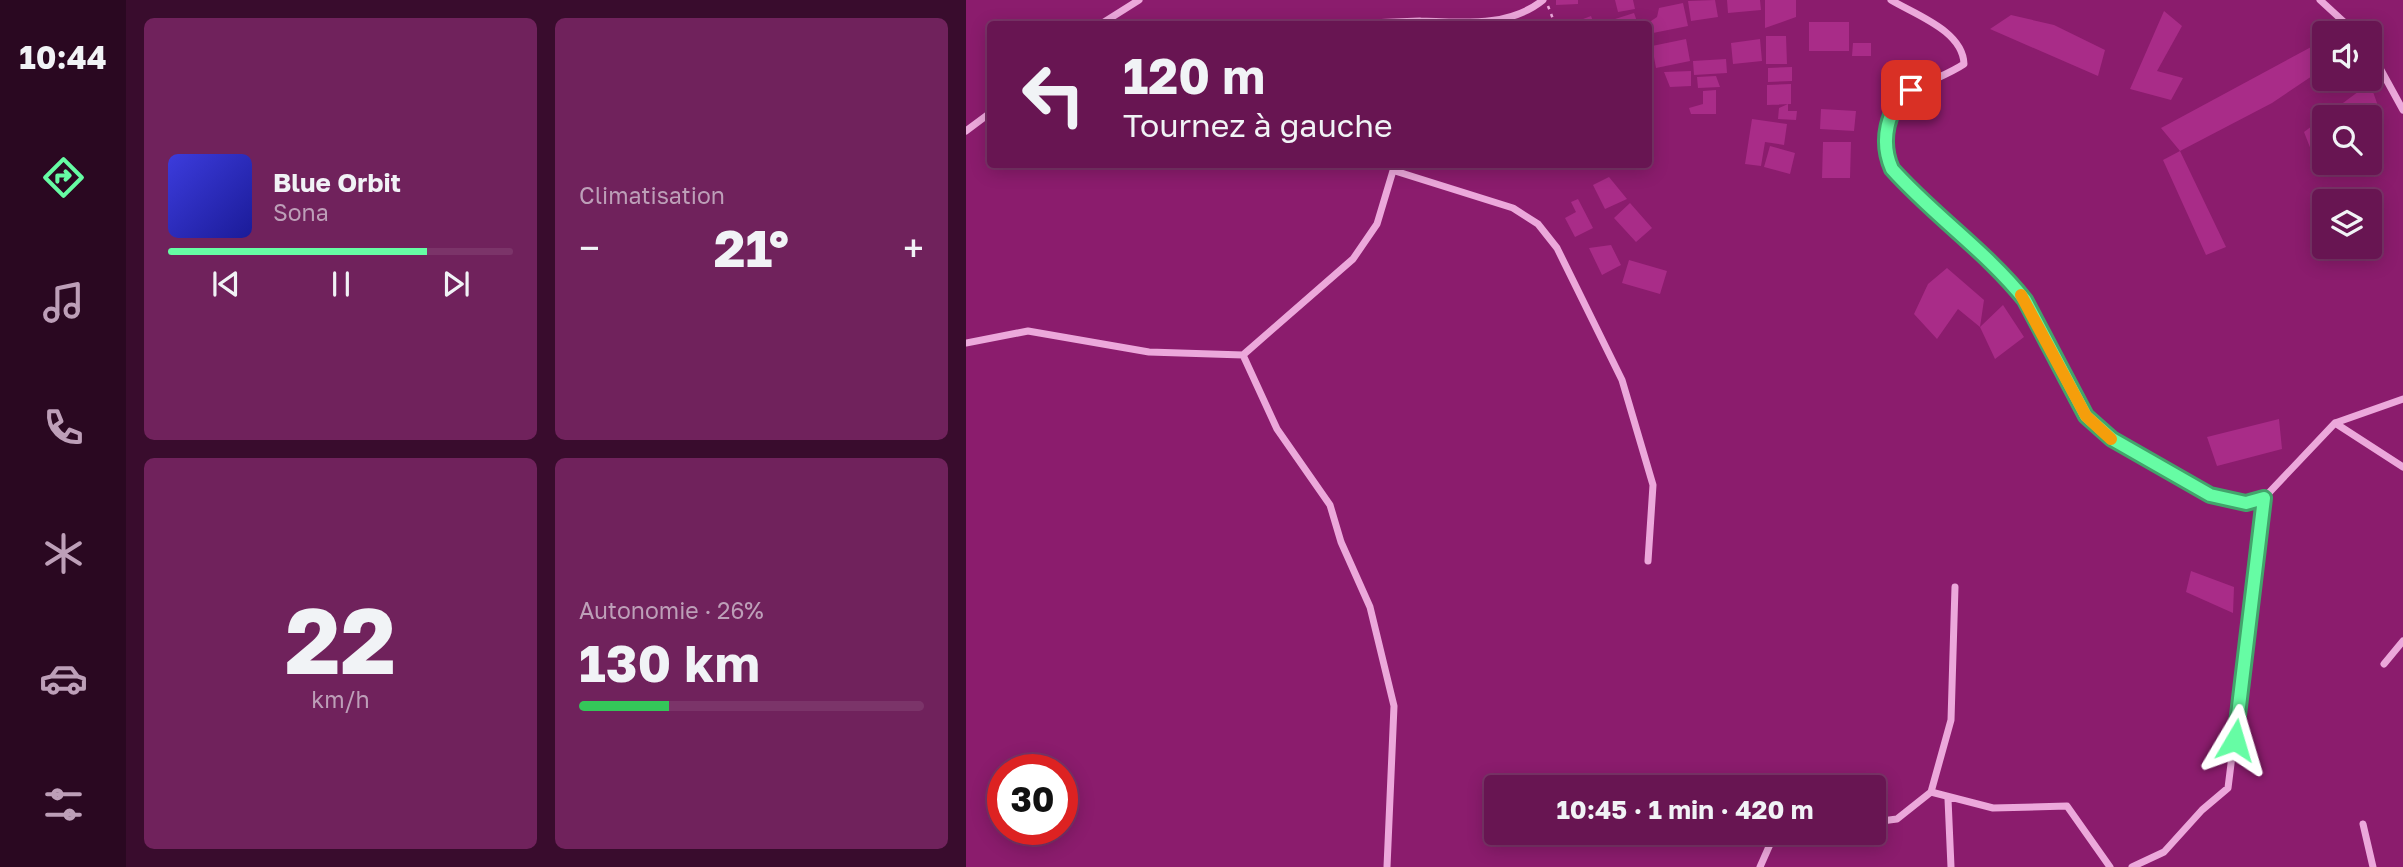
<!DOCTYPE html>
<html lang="fr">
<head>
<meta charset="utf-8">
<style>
  body { margin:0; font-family:"Golos Text",sans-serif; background:#70225c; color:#f1f3f6; height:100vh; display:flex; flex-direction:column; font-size:26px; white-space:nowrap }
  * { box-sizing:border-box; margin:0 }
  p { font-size:23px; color:#bd9fb8 }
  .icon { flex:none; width:38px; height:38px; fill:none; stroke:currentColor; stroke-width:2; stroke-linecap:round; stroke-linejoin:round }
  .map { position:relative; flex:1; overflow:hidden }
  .panel { display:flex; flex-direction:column; gap:18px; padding:18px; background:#390c2d; width:840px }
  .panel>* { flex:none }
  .hud { position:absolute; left:21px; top:21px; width:665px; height:147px; border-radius:7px; box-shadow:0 4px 18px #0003,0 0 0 2px #7b3469; background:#681552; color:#f1f3f6; overflow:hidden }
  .tools { position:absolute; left:1346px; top:21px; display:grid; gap:14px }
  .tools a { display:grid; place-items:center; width:70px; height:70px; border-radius:7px; background:#681552; box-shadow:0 4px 18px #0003,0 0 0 2px #7b3469; font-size:35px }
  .speed { position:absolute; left:21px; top:754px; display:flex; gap:14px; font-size:35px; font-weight:700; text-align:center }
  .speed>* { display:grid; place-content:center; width:91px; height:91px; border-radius:50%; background:#681552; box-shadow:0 4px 18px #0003,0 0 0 2px #7b3469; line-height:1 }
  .speed .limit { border:10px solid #d22; background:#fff; color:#111 }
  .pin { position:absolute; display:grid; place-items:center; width:60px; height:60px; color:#fff; margin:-30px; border-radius:14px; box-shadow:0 4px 10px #0006 }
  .me { position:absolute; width:77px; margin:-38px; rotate:7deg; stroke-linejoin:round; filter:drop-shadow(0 0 5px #0008) }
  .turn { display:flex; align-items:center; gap:24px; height:147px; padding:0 21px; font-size:32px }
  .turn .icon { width:91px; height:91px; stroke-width:2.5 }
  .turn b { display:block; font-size:49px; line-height:60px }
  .big { font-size:52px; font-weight:700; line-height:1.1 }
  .panel .card { flex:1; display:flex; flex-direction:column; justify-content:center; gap:10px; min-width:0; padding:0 24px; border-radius:10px; background:#70225c }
  .panel .dial { align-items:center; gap:0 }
  .dial b { font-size:91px; line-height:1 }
  .song { display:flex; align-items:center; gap:21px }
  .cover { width:84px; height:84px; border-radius:10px; background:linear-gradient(135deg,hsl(240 70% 55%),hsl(240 70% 35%)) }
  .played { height:7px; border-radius:4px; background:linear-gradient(90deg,#66fca4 75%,#7b3469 75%) }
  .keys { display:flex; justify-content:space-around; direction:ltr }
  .heat { display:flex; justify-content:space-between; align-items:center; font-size:38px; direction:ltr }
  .charge { height:10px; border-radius:5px; background:linear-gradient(90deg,#34c759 26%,#7b3469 0) }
  .panel .tiles { flex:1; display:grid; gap:18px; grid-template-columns:repeat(2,1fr) }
  .trip { position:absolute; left:518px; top:775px; width:402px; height:70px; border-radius:7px; background:#681552; box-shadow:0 4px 18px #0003,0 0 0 2px #7b3469; font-weight:700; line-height:70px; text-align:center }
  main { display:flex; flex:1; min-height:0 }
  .tabs { display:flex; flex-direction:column; width:126px; justify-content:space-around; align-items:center; background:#2a0821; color:#bd9fb8 }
  .tabs .icon { width:49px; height:49px }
  .tabs .active { color:#66fca4 }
  .tabs b { font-size:32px; color:#f1f3f6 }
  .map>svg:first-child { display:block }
</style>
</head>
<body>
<main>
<nav class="tabs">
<b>10:44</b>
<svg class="icon active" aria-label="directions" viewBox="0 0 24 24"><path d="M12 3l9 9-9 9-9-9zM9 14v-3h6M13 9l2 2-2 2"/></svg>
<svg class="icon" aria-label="music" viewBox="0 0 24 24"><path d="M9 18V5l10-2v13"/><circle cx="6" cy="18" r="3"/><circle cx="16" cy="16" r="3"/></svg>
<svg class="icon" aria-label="phone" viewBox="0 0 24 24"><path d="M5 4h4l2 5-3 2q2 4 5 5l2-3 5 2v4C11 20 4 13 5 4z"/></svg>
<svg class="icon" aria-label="climate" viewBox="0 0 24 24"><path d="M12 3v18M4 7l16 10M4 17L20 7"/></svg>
<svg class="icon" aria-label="car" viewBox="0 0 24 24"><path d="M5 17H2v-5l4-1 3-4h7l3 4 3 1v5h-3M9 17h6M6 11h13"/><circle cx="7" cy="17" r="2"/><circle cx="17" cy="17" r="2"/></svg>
<svg class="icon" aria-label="filters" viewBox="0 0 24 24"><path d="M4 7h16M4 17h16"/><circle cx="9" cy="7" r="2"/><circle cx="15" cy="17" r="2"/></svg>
</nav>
<section class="panel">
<div class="tiles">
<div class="card">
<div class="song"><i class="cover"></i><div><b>Blue Orbit</b><p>Sona</p></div></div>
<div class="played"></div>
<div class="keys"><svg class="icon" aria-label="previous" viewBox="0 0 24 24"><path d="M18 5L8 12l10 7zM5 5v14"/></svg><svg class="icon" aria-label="pause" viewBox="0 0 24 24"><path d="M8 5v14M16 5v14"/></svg><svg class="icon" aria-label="next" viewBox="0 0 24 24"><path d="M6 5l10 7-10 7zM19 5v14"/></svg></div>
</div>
<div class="card"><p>Climatisation</p>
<div class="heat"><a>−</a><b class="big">21°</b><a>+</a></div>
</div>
<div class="card dial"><b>22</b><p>km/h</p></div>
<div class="card"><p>Autonomie · 26%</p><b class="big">130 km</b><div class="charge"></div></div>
</div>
</section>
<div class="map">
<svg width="1437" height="867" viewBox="0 0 1437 867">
  <rect width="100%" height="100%" fill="#8b1c6d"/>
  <path fill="#a92c88" d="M590 0H612V4L590 5Z
    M649 0H667L669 9 652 12Z
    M749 0 752 17 725 21 722 1Z
    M761 0H794L795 10 762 13Z
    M799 0H830V17L799 28Z
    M717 3 722 26 687 33 682 23 691 17 693 8Z
    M1198 11 1216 26 1191 71 1217 78 1205 100 1164 89Z
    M668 13 672 24H650L649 19Z
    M1045 15 1088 25 1139 50 1132 76 1024 29Z
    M625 16 628 24H604Z
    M843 22H883V51H843Z
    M800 36H820L821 64H800Z
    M720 39 724 61 690 68 686 46Z
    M794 39 796 61 767 64 765 43Z
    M887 43H905V56H886Z
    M1347 46 1358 62V68L1306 103 1214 151 1195 128Z
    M760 59 761 73 728 75 727 61Z
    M826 67V81L802 82V68Z
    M725 71V86L704 87 698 72Z
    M750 76 754 87 732 88 731 77Z
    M1372 79H1402L1404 83 1413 109 1401 117H1358L1404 83 1384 91Z
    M825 84V104L801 105V85Z
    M750 90V114H725L723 108 737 104V91Z
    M822 104V111H831L830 120 812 119 813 108Z
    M855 109 890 111 888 131 854 129Z
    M1358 117V147L1347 155 1338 132Z
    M786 119 821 124 818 145 799 142 795 166 779 164Z
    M857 142H885L884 178H856Z
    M804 146 829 153 824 174 798 167Z
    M1214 151 1260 247 1240 255 1197 160Z
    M643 177 661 199 639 209 627 185Z
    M612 199 627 228 609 237 599 218 610 212 605 202Z
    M664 203 686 228 670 242 648 218Z
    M645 245 655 265 636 275 623 248Z
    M663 260 701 271 694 294 656 283Z
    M981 268 1018 300 1014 327 992 309 971 339 948 314 962 284Z
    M1037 305 1058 337 1029 359 1014 327Z
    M1313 419 1316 449 1251 466 1241 437Z
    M1225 571 1268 587 1267 613 1220 592Z"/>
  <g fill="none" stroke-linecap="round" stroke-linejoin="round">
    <path stroke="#eca8db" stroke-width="2.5" stroke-dasharray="3.5 5" stroke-linecap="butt" d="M582 6 589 24"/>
    <path stroke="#eca8db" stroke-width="7" d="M925 0C950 15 997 31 998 64 968 84 928 87 922 127 919 144 918 153 925 169L1022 258 1059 300 1120 416 1146 439 1244 494 1280 503 1298 498 1369 423 1437 399
      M1354 0 1390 33
      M135 24 173 0
      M377 24 454 21
      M453 24 454 21C495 22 543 28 577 0
      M1404 50 1437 110
      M0 131 24 113
      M429 171 547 208 572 224 591 248 656 380 687 485 682 561
      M0 343 62 331 183 352 277 355 387 259 411 224 429 164
      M277 355 311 429 364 505 375 542 404 607 428 706 421 867
      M1369 423 1437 467
      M1418 664 1437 641
      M965 792 1027 808 1101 806 1144 867
      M982 799 985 867
      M908 822 931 819 965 792 985 720 989 587
      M1397 824 1407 867
      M794 867 809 833
      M1166 867 1198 852 1236 810 1262 788 1298 498"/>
  </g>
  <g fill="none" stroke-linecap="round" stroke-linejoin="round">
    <defs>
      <path id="route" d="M945 90C920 108 914 142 926 169 968 216 1020 251 1059 300L1120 416 1146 439 1244 495 1280 503 1298 498 1269 740"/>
    </defs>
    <use href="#route" stroke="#42a46b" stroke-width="18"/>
    <use href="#route" stroke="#66fca4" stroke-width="12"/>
    <path stroke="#f59e0b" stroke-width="12" d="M1055 295 1120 416 1145 439"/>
  </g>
</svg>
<div class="tools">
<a><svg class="icon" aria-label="sound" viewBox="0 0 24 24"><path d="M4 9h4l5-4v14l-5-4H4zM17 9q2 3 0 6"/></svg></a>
<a><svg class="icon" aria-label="search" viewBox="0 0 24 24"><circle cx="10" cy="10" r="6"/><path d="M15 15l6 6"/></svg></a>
<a><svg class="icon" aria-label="layers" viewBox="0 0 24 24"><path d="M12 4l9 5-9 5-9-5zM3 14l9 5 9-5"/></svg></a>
</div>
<div class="speed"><div class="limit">30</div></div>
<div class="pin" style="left:945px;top:90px;background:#d93025"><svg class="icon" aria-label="arrive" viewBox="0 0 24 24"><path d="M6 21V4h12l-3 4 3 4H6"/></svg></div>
<svg class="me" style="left:1269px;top:740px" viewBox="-20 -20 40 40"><path d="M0-17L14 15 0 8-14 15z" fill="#66fca4" stroke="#fff" stroke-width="4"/></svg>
<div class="trip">10:45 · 1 min · 420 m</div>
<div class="hud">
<div class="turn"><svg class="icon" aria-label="left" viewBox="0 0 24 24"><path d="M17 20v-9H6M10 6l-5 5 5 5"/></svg><div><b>120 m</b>Tournez à gauche</div></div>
</div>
</div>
</main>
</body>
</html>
